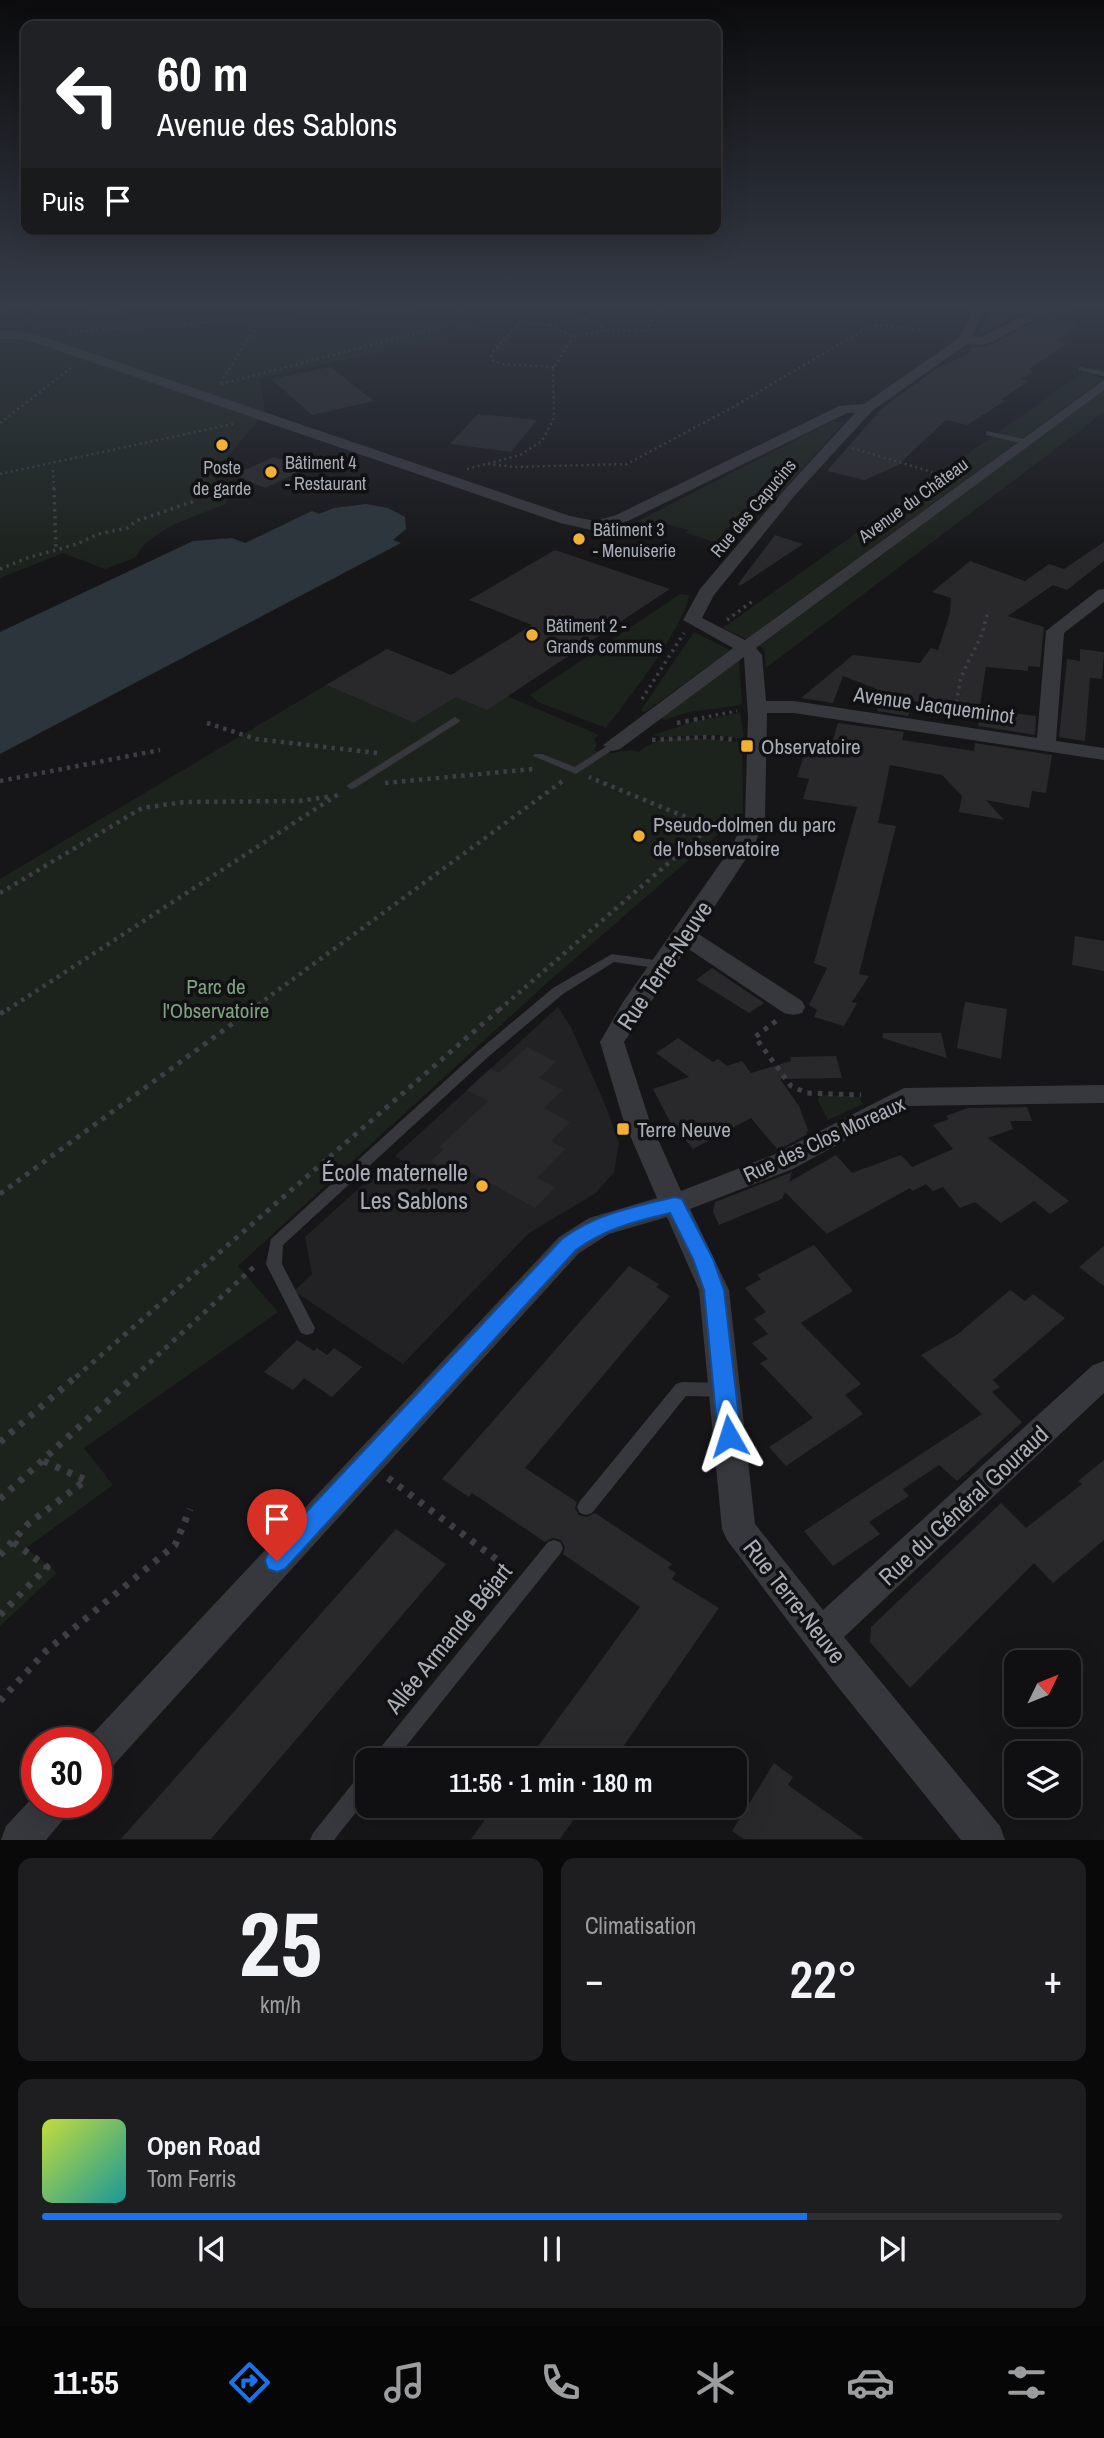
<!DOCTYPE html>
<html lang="fr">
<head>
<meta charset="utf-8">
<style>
  body { margin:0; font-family:"Archivo Narrow",sans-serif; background:#1e1e20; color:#f1f3f6; height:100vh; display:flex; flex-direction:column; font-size:26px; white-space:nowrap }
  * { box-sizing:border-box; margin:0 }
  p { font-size:23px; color:#9c9d9f }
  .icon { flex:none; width:38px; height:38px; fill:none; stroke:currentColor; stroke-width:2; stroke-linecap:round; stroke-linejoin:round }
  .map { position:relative; height:1840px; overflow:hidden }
  .details { display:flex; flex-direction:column; gap:18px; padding:18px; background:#09090a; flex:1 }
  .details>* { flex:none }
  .guide { position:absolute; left:21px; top:21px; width:700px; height:214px; border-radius:14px; box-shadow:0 7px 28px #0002,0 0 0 2px #303032; background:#202124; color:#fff; overflow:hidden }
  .needle { width:46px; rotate:47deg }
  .buttons { position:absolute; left:1004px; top:1650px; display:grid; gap:14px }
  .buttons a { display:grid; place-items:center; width:77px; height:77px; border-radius:14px; background:#101012; box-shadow:0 7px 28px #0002,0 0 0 2px #303032; font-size:35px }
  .speed { position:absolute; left:21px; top:1727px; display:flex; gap:14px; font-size:35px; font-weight:700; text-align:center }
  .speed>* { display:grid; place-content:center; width:91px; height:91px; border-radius:50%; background:#101012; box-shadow:0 7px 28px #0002,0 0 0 2px #303032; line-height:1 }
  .speed .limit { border:10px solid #d22; background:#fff; color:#111 }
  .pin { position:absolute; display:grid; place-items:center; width:60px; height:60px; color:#fff; margin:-72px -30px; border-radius:50% 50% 50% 0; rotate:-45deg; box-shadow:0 0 7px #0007 }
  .pin .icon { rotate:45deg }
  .me { position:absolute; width:77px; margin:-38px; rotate:354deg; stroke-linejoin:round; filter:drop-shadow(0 0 5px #0008) }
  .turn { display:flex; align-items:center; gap:24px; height:147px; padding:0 21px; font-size:32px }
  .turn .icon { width:91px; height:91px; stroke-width:2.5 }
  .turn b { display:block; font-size:49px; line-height:60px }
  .then { display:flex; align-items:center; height:66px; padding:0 21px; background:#0003; gap:14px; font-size:26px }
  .big { font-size:52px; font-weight:600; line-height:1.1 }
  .details .card { flex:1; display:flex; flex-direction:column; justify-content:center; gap:10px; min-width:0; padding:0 24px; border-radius:14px; background:#1e1e20 }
  .details .dial { align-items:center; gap:0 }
  .dial b { font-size:91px; line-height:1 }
  .song { display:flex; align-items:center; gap:21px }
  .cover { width:84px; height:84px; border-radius:10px; background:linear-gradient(135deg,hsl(70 70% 55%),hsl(180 70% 35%)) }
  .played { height:7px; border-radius:4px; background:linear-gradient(90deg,#1a73e8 75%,#303032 75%) }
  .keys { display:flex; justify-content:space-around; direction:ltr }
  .heat { display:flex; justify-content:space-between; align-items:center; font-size:38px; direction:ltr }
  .details .tiles { flex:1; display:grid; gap:18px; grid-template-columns:1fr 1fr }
  .card:last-child { grid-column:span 2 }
  .trip { position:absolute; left:355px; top:1748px; width:392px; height:70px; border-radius:14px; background:#101012; box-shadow:0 7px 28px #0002,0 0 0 2px #303032; font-weight:600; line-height:70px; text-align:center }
  .tab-bar { display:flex; height:112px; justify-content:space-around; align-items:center; background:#060607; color:#9c9d9f }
  .tab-bar .icon { width:49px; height:49px }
  .tab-bar .current { color:#1a73e8 }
  .tab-bar b { font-size:32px; color:#f1f3f6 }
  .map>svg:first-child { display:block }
</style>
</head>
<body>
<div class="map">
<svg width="1104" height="1840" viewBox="0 0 1104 1840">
  <rect width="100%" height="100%" fill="#161618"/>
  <path fill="#222225" d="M558 1007 571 1027 607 1109 619 1144 614 1172 596 1193 529 1233 403 1364 294 1291 312 1274 305 1237 369 1179 384 1178 403 1161 395 1156Z"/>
  <path fill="#1c231d" d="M0 307H478L480 331 260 378 265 412 214 473 217 487 226 496V504C195 517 152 527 135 558L105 569 63 553 0 578Z
    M1083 372 1104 379 746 639 723 628Z
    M1104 389V412L766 668 764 649 759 646Z
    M832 421 844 423 769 505C750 507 741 522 725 529L723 536 731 542 726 546 686 533 689 530 666 524 636 522Z
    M680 594 689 595C684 628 628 699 606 728L538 702 530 695Z
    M694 632 730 650 645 712 641 710Z
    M739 660 742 705 689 712 664 720 661 718Z
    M326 685 414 723 456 697 507 696 599 735 594 739 597 745 594 750C614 759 626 746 639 752 667 727 712 742 742 742L743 813 548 982 238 1266 278 1312 84 1448 113 1485 26 1548 57 1573 0 1626V879Z
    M740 713 744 739 716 735 662 737 653 735 696 721Z
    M820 1095 859 1097 863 1104 828 1120 818 1100Z"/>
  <path fill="#2c353c" d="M366 504 388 508 405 517 406 529 393 540 401 543 0 754V632L193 541 232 538 245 543 312 511 319 514 334 508Z"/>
  <path fill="#29292c" d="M991 307H1036L978 334Z
    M1060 307H1081L1058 319 1081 324 1056 341 1068 343 1028 370 1033 371 1021 379 1028 381 1001 400 1005 401 967 425 946 420 898 465 865 480 827 471 883 407 936 369 969 353 972 347H983L995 343Z
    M330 367 374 401 312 415 271 379Z
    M478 414 537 420 511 452 450 444Z
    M274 457 308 468 265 488 233 475Z
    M775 535 803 544 740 586 738 584Z
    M1104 542V561L1067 590 1053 585 1008 616 1044 627 1040 667 1028 666V671L986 667 979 711 912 701 908 716 877 711V689L843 676 833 703 801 698 853 655 920 663 931 648 938 650 950 613 951 598 932 592 970 561 1025 581 1049 564 1064 569Z
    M555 550 670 589 487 710 456 697 414 723 326 685 387 649 451 675 532 625 469 600Z
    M1080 649 1104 652 1102 679 1090 678 1085 741 1059 737 1067 659 1080 661Z
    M981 709 1036 716 1035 735 978 726Z
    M838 723 904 732 902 740 974 751 975 743 1052 755 1046 793 1032 791 1029 808 986 800 1004 820 959 812 962 796 942 775 890 765 878 823 896 826 859 974 869 976 852 1002 857 1003 844 1026 814 1017 817 1010 809 1005 827 968 814 963 857 807 803 799 809 779 797 777 806 749 829 753Z
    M1075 936 1104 941V971L1072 965Z
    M712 968 764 1003 749 1013 696 980Z
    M965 1002 1007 1009 1001 1059 957 1048Z
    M883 1033H941L947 1058 882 1038Z
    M678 1038 713 1062 718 1059 727 1066 742 1061 751 1073 791 1061 790 1057 836 1056 842 1078 780 1079 799 1106 808 1130 806 1135 778 1150 751 1118 693 1149 683 1137 679 1139 653 1089 689 1077 656 1053Z
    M527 1047 556 1062 539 1078 563 1090 544 1108 570 1122 551 1141 565 1149 537 1178 555 1187 535 1208 458 1165 451 1172 431 1161 444 1149 439 1147 488 1101 467 1090 490 1069 499 1073Z
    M1027 1107 1032 1121H1010L1013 1129 988 1138 1069 1201 1050 1214 1034 1201 1001 1223 975 1202 960 1208 943 1187 933 1191 926 1184 913 1191 910 1188 827 1234 785 1192 782 1199 719 1225 713 1212 715 1202 792 1172 789 1182 836 1155 852 1173 901 1155 912 1167 953 1149 933 1125 949 1119 946 1116 968 1108Z
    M814 1245 853 1291 801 1323 861 1384 845 1395 863 1414 786 1466 769 1447 813 1418 760 1363 768 1359 752 1343 768 1334 754 1319 766 1312 745 1288 761 1279 757 1275Z
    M1104 1246V1286L1079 1267Z
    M629 1266 659 1284 656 1287 670 1296 525 1468 577 1502 575 1508 579 1515 587 1517 595 1513 672 1564 668 1568 676 1573 672 1579 719 1608 614 1760H528L640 1607 563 1554 565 1547 561 1540 553 1538 545 1542 472 1493 469 1497 442 1479Z
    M1010 1290 1025 1301 1033 1294 1065 1318 993 1380 1000 1387 992 1392 1022 1422 957 1481 939 1465 903 1489 909 1496 869 1522 880 1534 833 1566 804 1531 982 1414 921 1355 958 1334Z
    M297 1340 314 1351 317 1348 327 1355 334 1348 362 1367 332 1397 304 1378 293 1390 264 1372Z
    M1104 1460V1540L1053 1583 1034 1563 910 1688 870 1642 871 1627 1001 1503 1026 1528 1082 1484 1078 1481Z
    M396 1529 446 1564 211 1839H121Z
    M774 1763 793 1777 788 1785 864 1839H744L732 1831Z
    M495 1806H583L560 1839H471Z"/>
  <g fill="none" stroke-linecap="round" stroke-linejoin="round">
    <path stroke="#3d3f44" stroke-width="2.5" stroke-dasharray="2 3.5" stroke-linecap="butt" d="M82 307 117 312 135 319 238 318
      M530 307 520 322 548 325
      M0 312 32 318
      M586 319 607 330 573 337 548 325Z
      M586 319 592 307
      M520 322 491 354 492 360 501 364 554 367
      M27 323 40 307
      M607 330 645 331 661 307
      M69 332 436 307
      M220 383 269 307
      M221 384 448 325 459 307
      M0 423 71 368
      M852 448 932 472
      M488 464 515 467 627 464 733 407 872 325 933 331
      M467 469 520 455 542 441 554 418 553 369 573 337
      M53 470 54 490
      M0 474 233 424"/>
    <path stroke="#3d3f44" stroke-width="3.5" stroke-dasharray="2.5 4.5" stroke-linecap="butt" d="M54 488 56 550
      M0 569 27 558 77 544 98 534 127 528 136 521 195 501
      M727 620 754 600
      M642 699 684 633
      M954 716 961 677 982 634 988 611
      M695 719 737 711"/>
    <path stroke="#3d3f44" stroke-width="4.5" stroke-dasharray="3.5 5" stroke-linecap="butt" d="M207 723 256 739 377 753
      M677 723 704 718
      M652 740 707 737 737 740
      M0 781 160 750
      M385 783 533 769
      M0 893 142 808 185 802 299 801 332 796
      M7 1010 340 793
      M251 1010 564 780
      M499 1010 710 827 589 777"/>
    <path stroke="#3d3f44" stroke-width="5" stroke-dasharray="4.5 6" stroke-linecap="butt" d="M0 1014 9 1008
      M776 1021 755 1037 791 1086 807 1093 861 1095
      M0 1194 254 1008
      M76 1377 501 1008
      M134 1377 256 1265"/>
    <path stroke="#3d3f44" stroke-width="7" stroke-dasharray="5 8" stroke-linecap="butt" d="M0 1442 78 1375
      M388 1478 512 1571
      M0 1499 136 1375
      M0 1555 28 1524 86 1480 41 1460
      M0 1615 47 1567 13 1542
      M0 1701 45 1652 175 1545 190 1509"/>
    <path fill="#37383d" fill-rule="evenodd" d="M1081 367 1104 372V376L1079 370V368Z
      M986 431 1028 440 1029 442 1025 444 986 435Z
      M455 717 460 720 459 722 355 788 351 789 346 786Z
      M613 742 618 745 617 747 576 774 533 756 534 754H542L575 767Z
      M612 954 662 961 668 965 662 969 614 962 563 994 488 1057 283 1245 282 1264 315 1328 313 1333 307 1335 301 1333 266 1264 271 1239 478 1051 553 988Z
      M682 1382 725 1383 731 1385 733 1390 731 1395 725 1397 686 1396 592 1513 586 1515 580 1513 577 1507 580 1501 676 1384Z
      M554 1540 560 1542 563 1548 560 1554 395 1760H373L376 1753 548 1542Z
      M368 1770V1797L334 1840H310L313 1833 361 1773Z"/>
    <path fill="#37383d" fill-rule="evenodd" d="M975 307H987L972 337H981L1042 307H1058L994 341 982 345 967 344 872 411 796 494 714 595 702 618 745 640 1104 380V390L756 648 762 655 766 701H794L1037 738 1046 631 1098 590 1104 589V602L1064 633 1056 741 1104 748V760L794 713H767L765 819 753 848 697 933 802 1001 805 1007 802 1013 793 1015 784 1013 687 948 624 1042 649 1119 681 1191 773 1155 904 1088 1104 1085V1103L908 1106 793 1169 690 1209 729 1290 755 1524 823 1610 1093 1365 1104 1361V1393L844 1637 1000 1826 1005 1840H961L834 1682 727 1540 722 1529 699 1290 667 1217 609 1234 579 1253 109 1770 96 1776V1743H84L559 1237 589 1218 657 1198 623 1119 600 1042 623 1002 731 848 745 819 748 717 744 657 620 749 613 751 603 745 733 648 683 620 700 589 786 488 855 413H847L628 521 596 531 560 523 36 343 19 339H0V331H19L44 337 570 516 595 521 616 515 839 406 864 404 959 338Z
      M37 1793V1802H73L67 1815 46 1840H1L6 1826Z"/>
  </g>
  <linearGradient id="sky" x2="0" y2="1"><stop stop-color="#0c0c0d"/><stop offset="0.54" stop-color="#363c48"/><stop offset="1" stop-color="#363c48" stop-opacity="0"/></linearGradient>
  <rect width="1104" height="565" fill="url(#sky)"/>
  <path fill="#1a73e8" stroke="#114b97" stroke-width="2" d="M675 1197 682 1199 685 1205 713 1259 724 1290 741 1436 737 1442 729 1445 722 1442 718 1436 704 1290 693 1259 670 1213C636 1221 604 1229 576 1250L285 1569 277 1572 268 1569 265 1561 268 1553 562 1239C595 1214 636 1206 675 1197Z"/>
  <g fill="#f2b134" stroke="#111113" stroke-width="2.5">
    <circle cx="222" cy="445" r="7"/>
    <circle cx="271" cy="472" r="7"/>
    <circle cx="579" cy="539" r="7"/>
    <circle cx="532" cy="635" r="7"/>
    <rect x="740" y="739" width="14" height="14" rx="3.5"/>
    <circle cx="639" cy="836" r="7"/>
    <rect x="616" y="1122" width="14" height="14" rx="3.5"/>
    <circle cx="482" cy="1186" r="7"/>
  </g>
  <g text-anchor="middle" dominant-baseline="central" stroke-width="7" stroke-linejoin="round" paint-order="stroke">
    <g font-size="18" fill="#a8adb8" stroke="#111113" text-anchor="start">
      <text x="285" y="462">Bâtiment 4<tspan x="285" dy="21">- Restaurant</tspan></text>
      <text x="222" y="467" text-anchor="middle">Poste<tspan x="222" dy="21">de garde</tspan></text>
      <text x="593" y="529">Bâtiment 3<tspan x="593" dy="21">- Menuiserie</tspan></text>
      <text x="546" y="625">Bâtiment 2 -<tspan x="546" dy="21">Grands communs</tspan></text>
    </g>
    <g font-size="18" fill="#a8adb8" stroke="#111113">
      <text transform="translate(913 500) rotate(-36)">Avenue du Château</text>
      <text transform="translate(753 508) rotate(-50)">Rue des Capucins</text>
    </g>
    <g font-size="21" fill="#a8adb8" stroke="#111113">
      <text transform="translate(934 705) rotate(8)">Avenue Jacqueminot</text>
      <text transform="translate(824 1139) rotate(-25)">Rue des Clos Moreaux</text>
    </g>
    <g font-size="21" fill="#a8adb8" stroke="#111113" text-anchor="start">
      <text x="761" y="746">Observatoire</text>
      <text x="653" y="824">Pseudo-dolmen du parc<tspan x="653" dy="24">de l'observatoire</tspan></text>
      <text x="637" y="1129">Terre Neuve</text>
    </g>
    <g font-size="21" fill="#7fa381" stroke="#111113">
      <text x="216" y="986">Parc de<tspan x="216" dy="24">l'Observatoire</tspan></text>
    </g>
    <g font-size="24" fill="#a8adb8" stroke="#111113">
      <text transform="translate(664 965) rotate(-56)">Rue Terre-Neuve</text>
      <text transform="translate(963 1505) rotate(-43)">Rue du Général Gouraud</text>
      <text transform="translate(795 1601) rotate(52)">Rue Terre-Neuve</text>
      <text transform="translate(448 1638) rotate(-51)">Allée Armande Béjart</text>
    </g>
    <g font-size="24" fill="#a8adb8" stroke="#111113" text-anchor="end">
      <text x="468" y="1172">École maternelle<tspan x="468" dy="28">Les Sablons</tspan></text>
    </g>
  </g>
</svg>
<div class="buttons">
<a><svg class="needle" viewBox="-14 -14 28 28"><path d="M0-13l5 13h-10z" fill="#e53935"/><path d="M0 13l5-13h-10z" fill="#9c9d9f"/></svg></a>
<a><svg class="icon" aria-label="layers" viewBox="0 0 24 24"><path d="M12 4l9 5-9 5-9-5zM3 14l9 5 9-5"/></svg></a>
</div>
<div class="speed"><div class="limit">30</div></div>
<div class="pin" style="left:277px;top:1561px;background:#d93025"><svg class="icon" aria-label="arrive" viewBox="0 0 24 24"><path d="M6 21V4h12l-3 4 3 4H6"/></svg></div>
<svg class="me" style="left:729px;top:1436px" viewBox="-20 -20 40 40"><path d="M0-17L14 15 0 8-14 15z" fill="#1a73e8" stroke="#fff" stroke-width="4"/></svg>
<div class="trip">11:56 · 1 min · 180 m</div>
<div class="guide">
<div class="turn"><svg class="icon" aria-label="left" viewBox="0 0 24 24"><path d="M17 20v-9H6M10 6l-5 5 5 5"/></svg><div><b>60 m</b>Avenue des Sablons</div></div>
<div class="then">Puis<svg class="icon" aria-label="arrive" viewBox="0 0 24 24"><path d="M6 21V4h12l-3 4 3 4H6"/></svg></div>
</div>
</div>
<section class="details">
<div class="tiles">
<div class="card dial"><b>25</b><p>km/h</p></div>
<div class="card"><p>Climatisation</p>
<div class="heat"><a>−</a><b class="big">22°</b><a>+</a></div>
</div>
<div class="card">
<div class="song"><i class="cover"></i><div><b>Open Road</b><p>Tom Ferris</p></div></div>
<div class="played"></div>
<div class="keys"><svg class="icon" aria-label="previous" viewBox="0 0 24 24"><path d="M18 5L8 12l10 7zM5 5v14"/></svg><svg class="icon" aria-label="pause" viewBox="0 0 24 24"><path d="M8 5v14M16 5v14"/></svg><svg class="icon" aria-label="next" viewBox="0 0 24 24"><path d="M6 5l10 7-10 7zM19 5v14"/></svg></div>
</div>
</div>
</section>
<nav class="tab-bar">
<b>11:55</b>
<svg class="icon current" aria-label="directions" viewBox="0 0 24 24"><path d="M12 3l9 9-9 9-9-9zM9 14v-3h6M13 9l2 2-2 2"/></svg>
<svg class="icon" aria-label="music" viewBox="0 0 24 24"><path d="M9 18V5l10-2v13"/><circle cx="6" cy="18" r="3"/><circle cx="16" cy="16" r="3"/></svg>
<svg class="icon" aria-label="phone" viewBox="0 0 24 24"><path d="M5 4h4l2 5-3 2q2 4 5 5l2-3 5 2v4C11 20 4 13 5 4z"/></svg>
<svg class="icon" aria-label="climate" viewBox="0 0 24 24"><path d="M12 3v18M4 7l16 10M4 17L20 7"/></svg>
<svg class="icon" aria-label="car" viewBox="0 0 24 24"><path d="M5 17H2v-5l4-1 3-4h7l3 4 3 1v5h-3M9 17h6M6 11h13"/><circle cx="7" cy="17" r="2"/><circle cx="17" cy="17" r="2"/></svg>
<svg class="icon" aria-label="filters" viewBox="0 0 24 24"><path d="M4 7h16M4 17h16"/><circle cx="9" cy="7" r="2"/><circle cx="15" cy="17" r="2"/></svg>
</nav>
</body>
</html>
